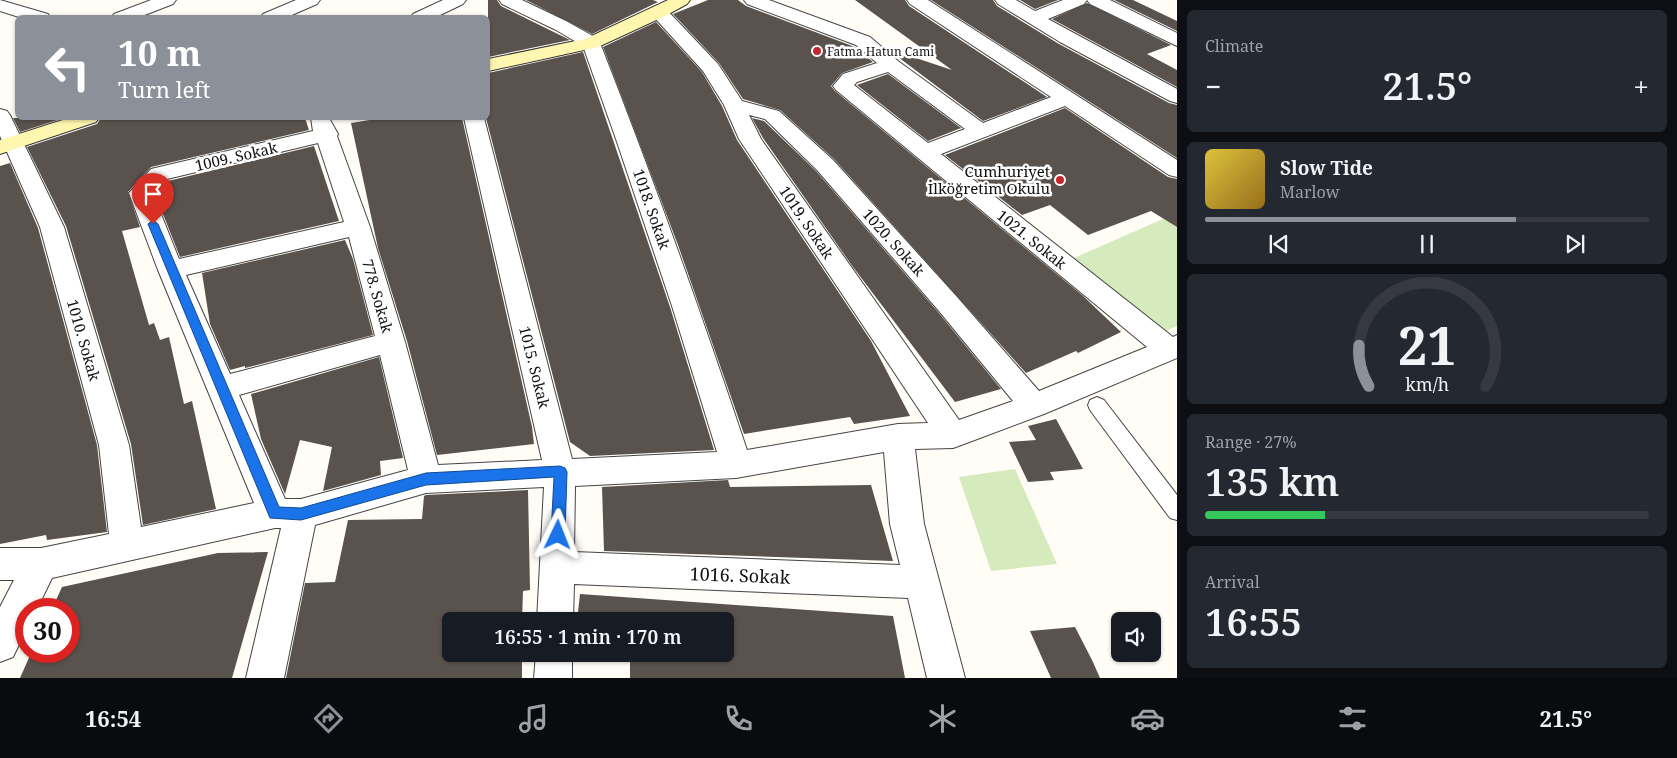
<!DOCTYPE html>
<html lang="en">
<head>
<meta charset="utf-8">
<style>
  body { margin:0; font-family:"Noto Serif",serif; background:#242831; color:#f1f3f6; height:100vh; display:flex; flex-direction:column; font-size:19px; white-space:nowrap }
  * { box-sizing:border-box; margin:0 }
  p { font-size:16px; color:#9ea1a6 }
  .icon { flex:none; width:28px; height:28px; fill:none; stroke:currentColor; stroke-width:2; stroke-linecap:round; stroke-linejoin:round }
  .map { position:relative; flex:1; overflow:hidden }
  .side { display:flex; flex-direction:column; gap:10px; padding:10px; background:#0d0f14; width:500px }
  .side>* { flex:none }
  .banner { position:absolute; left:15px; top:15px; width:475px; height:105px; border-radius:8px; box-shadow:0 1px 4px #0004; background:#8c9099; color:#fff; overflow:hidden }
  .fabs { position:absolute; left:1111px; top:612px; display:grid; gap:10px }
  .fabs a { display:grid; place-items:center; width:50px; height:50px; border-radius:8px; background:#171b24; box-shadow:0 1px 4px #0004; font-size:25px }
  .speed { position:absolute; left:15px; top:598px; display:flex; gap:10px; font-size:25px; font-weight:700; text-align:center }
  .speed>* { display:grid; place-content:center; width:65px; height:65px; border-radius:50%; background:#171b24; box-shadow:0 1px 4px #0004; line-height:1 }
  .speed .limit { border:8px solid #d22; background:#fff; color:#111 }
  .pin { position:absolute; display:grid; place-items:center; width:42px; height:42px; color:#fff; margin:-51px -21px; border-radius:50% 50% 50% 0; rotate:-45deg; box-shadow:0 0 5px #0007 }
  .pin .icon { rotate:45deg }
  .me { position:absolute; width:55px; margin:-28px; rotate:2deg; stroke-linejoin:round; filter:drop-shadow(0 0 4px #0008) }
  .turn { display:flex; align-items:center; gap:18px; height:105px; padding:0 20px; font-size:22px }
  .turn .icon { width:65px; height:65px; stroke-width:2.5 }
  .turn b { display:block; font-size:35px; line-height:42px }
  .big { font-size:38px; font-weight:600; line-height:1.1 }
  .side .tile { flex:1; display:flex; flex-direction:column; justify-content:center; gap:8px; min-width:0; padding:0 18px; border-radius:8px; background:#242831 }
  .side .dial { align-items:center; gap:0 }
  .dial svg { height:130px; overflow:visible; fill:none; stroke:#363941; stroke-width:7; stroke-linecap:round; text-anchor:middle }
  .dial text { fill:#f1f3f6; stroke:none }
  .song { display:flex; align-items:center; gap:15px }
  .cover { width:60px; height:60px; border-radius:8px; background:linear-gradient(135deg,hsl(50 70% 55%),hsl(40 70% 35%)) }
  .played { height:5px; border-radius:2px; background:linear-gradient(90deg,#8c9099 70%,#363941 70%) }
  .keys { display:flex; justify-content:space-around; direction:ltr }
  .heat { display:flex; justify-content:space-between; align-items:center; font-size:28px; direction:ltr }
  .charge { height:8px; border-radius:4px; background:linear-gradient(90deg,#34c759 27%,#363941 0) }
  .trip { position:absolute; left:442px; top:612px; width:292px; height:50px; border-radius:8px; background:#171b24; box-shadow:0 1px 4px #0004; font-weight:600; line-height:50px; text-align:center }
  .tabs { display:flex; height:80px; justify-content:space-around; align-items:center; background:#090b0e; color:#9ea1a6 }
  .tabs .icon { width:35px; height:35px }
  .tabs .selected { color:#8c9099 }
  .tabs b { font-size:22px; color:#f1f3f6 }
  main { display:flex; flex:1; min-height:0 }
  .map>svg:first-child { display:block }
</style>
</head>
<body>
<main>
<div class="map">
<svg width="1177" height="678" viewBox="0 0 1177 678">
  <rect width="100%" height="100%" fill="#fffdf5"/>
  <path fill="#d5ebbd" d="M1165 218 1177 227V326L1162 333 1074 258Z
    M1015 469 1057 564 991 571 959 477Z"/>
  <path fill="#5a524d" d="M488 0H497L501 6 570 40 488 57Z
    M526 0H653L658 2 592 34Z
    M708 0H738L746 6 855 47 873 62 842 73 831 86 835 91 1082 295 1121 332 1078 353 1076 351 1026 373 834 159 780 110 743 99 719 63 673 14Z
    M855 0H905L909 6 1047 97 983 121 886 48 952 70Z
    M931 0H993L997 6 1059 44 1169 103 1177 105V158Z
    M1020 0H1058L1035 9Z
    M1114 0H1133L1177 21V31Z
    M1087 3 1171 45 1147 54 1177 70V87L1052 19Z
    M656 22 702 72 722 106 737 140 871 341 910 416 854 424 850 417 744 434 678 245 603 47Z
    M583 52 670 307 714 450 590 456 570 442 486 118H488V73Z
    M888 74 961 128 928 141 857 85Z
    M1065 108 1168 177 1177 179V227L1151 211 1088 235 1050 205 1022 215 945 155Z
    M13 118H64L20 132Z
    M101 118H305L309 130 151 167 128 192 140 227 122 231 149 325 154 323 160 340 169 337 184 404 192 401 216 509 143 525 131 444 66 226 27 147 97 124Z
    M382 118H462L532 427 534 444 437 455 407 341 378 248 351 123Z
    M752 118 764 121 816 171 938 312 1001 389 955 402 853 267 763 138Z
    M314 146 339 221 180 257 155 194 168 181Z
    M10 163 38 228 97 445 107 532 47 540 46 535 0 544V166Z
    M345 240 353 259 373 335 245 368V366L230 370 210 324 202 273Z
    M379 357 403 458 380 461 381 475 323 491 332 447 300 440 285 494 261 439 251 394Z
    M1056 419 1083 469 1050 472 1054 480 1028 482 1009 442 1036 440 1028 426Z
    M728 480 730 487 871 485 893 561 604 551 602 487Z
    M528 490 530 590 523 591 522 621H451V654H522V678H286L305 583 335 582 348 520 422 519 424 496 426 495Z
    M268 552 232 678H20L32 651H69V609H52L62 587 218 553Z
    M580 594 893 616 905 678H630V654H726V621H577Z
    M1075 627 1092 660 1100 678H1051L1030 631Z"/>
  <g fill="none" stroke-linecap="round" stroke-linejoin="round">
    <defs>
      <path id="service" d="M1097 397 1104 400 1177 495V520L1170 518 1090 410 1088 405 1090 400Z"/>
      <path id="minor" d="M0 0 48 14 51 18H22L0 11Z
        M151 0H176L173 4 137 18H111L114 14Z
        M296 0H320L317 4 285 18H260L263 14Z
        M443 0H466L463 4 434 18H410L413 14Z
        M499 0H522L568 22 598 39 600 43C653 177 701 313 747 450L898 424 928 423 739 139 724 105 703 71 653 16 650 12 653 8 659 7 665 8 718 64 742 101 779 111 833 160 957 297 1039 391 1147 347 836 90 833 86 843 74 877 63 856 45 747 4 744 0H769L870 37 898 61 983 123 1051 97 910 4 907 0H928L1177 160V177L1169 175 1065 106 941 154 1173 337 1177 335V358L1044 414 964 444 953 448 915 449 924 524 965 678H927L908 598 574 584 573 621H537L544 487 426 493 315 525 284 678H246L281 528H275L52 578 37 609H26V630L13 657 0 662V607L14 580H0V548H41L109 534 99 445 40 227 0 136V109L7 111 10 115 64 227 129 445 141 527 254 503 158 270 129 193 151 169 313 131 311 118H329L338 134 337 136 370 227 405 342 438 465 542 460 464 118H484L572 459 717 452 672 306 616 139 583 46 556 30 502 4ZM888 72 965 129 928 143 854 85 857 82ZM749 115 765 119 817 170 939 311 1013 401 959 420 761 139ZM318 143 344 222 179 259 153 194 167 179ZM349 237 375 336 230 374 186 275ZM380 355 408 470 301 499H285L239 395ZM884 452 890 524 900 565 574 552 575 486 736 478Z
        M995 0H1016L1035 11 1063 0H1087L1084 4 1048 19 1177 89V103L1170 101 1060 42 998 4Z
        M1087 0H1110L1177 33V46L1090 4Z
        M536 654H572V678H534Z"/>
      <path id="secondary" d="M668 0H690L687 4 665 16 598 47 488 71V59L585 39Z
        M69 118H99L96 122 0 154V140Z"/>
    </defs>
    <use href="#service" stroke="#444" stroke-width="2"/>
    <use href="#minor" stroke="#444" stroke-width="2"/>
    <use href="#secondary" stroke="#333" stroke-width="2"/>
    <use href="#service" fill="#fff" fill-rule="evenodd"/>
    <use href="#minor" fill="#fff" fill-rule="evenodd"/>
    <use href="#secondary" fill="#fff6b0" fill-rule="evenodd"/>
  </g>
  <path fill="#1a73e8" stroke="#114b97" d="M153 220 158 224 279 507 301 508 426 473 560 466 565 468 567 472 565 535 563 539 558 541 553 539 551 535 554 477 426 485 301 520 270 518 148 224Z"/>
  <g fill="#c4262e" stroke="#fff" stroke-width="2">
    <circle cx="817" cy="51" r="5"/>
    <circle cx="1060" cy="180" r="5"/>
  </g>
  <g text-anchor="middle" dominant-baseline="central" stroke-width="5" stroke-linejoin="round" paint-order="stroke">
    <g font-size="12" fill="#111" stroke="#fff" text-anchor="start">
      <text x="827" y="51">Fatma Hatun Cami</text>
    </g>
    <g font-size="15" fill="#111" stroke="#fff">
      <text transform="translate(236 156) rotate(-13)">1009. Sokak</text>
      <text transform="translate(652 209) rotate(71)">1018. Sokak</text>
      <text transform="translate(807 222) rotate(56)">1019. Sokak</text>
      <text transform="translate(1032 239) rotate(39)">1021. Sokak</text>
      <text transform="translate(894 242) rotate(48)">1020. Sokak</text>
      <text transform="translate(378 296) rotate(74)">778. Sokak</text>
      <text transform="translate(84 340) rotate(74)">1010. Sokak</text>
      <text transform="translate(535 367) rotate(76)">1015. Sokak</text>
    </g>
    <g font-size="15" fill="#111" stroke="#fff" text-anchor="end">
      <text x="1050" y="171">Cumhuriyet<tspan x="1050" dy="17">İlköğretim Okulu</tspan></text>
    </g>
    <g font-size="18" fill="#111" stroke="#fff">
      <text transform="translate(740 575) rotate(2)">1016. Sokak</text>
    </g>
  </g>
</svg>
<div class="fabs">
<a><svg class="icon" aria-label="sound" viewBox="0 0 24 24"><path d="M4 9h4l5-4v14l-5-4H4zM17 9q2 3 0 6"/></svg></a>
</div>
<div class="speed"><div class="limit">30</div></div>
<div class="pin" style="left:153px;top:224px;background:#d93025"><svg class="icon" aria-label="arrive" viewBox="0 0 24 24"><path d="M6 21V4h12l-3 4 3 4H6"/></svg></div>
<svg class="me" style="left:558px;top:535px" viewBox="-20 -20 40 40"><path d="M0-17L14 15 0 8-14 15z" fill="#1a73e8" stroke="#fff" stroke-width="4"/></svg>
<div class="trip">16:55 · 1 min · 170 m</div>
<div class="banner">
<div class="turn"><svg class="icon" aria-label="left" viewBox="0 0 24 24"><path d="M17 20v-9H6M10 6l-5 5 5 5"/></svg><div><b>10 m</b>Turn left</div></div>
</div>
</div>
<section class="side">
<div class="tile"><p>Climate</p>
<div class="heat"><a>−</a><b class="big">21.5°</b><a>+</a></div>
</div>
<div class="tile">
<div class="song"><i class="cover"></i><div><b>Slow Tide</b><p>Marlow</p></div></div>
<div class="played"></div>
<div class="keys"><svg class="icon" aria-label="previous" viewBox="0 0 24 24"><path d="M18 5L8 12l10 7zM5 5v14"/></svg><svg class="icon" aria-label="pause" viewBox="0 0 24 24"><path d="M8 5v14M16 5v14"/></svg><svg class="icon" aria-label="next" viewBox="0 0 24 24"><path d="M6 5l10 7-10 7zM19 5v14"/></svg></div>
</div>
<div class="tile dial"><svg viewBox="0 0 100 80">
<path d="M14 69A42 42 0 1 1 86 69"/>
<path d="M14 69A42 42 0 0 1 8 44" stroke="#8c9099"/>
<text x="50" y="56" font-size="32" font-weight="700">21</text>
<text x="50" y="72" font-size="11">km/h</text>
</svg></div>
<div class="tile"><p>Range · 27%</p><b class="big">135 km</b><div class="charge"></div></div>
<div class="tile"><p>Arrival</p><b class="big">16:55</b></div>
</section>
</main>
<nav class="tabs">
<b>16:54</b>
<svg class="icon selected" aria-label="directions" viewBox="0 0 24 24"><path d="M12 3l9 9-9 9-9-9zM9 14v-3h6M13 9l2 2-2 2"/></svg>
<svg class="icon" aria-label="music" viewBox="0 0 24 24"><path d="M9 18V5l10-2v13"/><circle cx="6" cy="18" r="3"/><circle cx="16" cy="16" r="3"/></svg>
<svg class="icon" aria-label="phone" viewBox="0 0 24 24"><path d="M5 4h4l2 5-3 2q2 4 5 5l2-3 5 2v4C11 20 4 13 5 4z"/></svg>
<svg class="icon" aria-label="climate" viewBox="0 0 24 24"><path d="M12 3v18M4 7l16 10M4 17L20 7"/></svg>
<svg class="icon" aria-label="car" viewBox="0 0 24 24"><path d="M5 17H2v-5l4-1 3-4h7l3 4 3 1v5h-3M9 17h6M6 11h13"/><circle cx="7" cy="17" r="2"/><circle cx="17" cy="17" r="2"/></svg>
<svg class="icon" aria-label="filters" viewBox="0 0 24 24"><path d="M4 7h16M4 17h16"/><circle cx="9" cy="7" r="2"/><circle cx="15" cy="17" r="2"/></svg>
<b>21.5°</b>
</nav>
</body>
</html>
